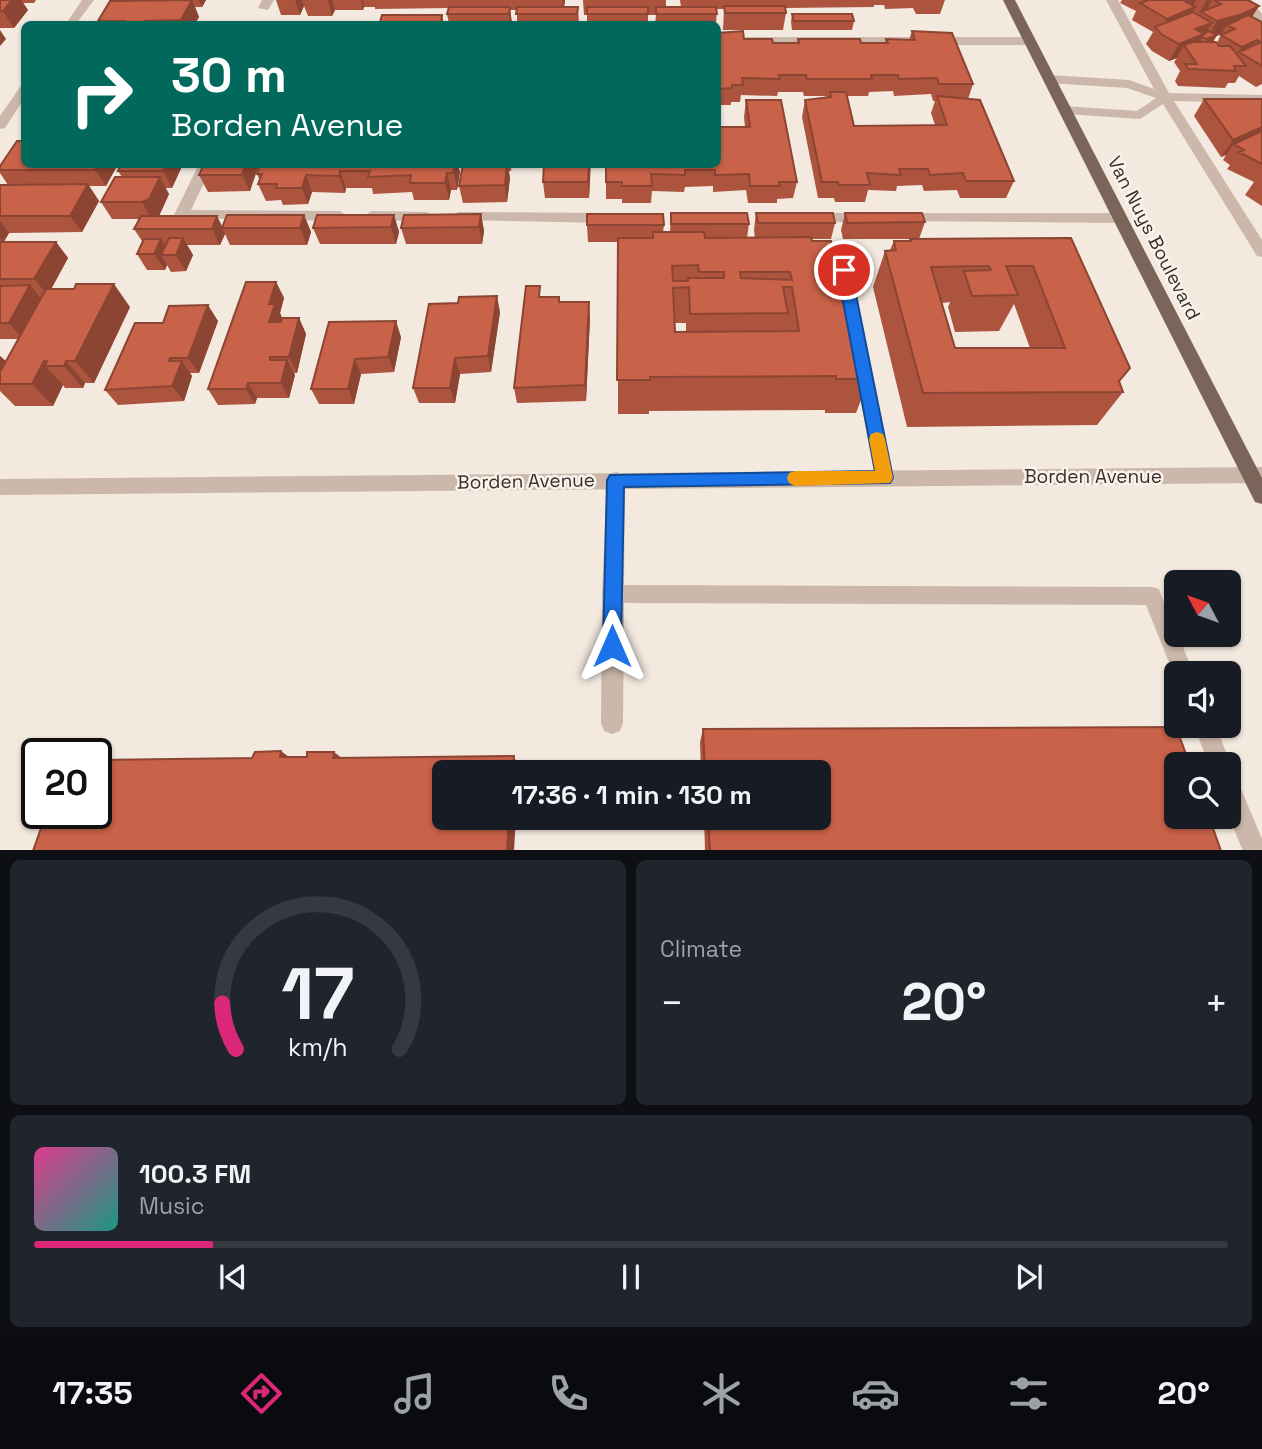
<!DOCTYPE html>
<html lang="en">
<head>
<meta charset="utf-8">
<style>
  body { margin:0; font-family:"Space Grotesk",sans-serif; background:#20242c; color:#f1f3f6; height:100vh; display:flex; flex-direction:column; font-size:26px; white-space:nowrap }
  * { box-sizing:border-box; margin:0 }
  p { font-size:23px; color:#9ea1a6 }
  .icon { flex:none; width:38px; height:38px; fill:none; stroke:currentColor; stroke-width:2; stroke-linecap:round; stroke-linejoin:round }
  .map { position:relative; height:850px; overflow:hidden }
  .sheet { display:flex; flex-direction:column; gap:10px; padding:10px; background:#0d0f14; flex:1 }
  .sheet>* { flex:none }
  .hud { position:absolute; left:21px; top:21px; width:700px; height:147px; border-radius:10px; box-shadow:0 2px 5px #0004; background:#00695c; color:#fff; overflow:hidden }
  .needle { width:46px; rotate:311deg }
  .buttons { position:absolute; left:1164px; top:570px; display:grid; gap:14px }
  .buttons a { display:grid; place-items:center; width:77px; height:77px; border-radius:10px; background:#171b24; box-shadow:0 2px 5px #0004; font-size:35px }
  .speed { position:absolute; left:21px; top:738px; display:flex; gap:14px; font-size:35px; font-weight:700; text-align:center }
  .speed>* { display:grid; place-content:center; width:91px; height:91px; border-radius:50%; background:#171b24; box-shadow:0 2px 5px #0004; line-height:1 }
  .speed .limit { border:4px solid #111; border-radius:10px; background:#fff; color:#111 }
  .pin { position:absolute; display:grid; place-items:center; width:60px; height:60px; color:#fff; margin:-30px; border:4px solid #fff; border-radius:50%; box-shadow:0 2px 7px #0007 }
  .me { position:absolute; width:77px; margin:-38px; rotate:0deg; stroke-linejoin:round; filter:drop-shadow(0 0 5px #0008) }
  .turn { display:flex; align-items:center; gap:24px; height:147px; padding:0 35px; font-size:32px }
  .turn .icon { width:91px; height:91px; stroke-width:2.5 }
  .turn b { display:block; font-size:49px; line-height:60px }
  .big { font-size:52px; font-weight:800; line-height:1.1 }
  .sheet .card { flex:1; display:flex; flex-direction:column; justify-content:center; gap:10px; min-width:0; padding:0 24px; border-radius:10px; background:#20242c }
  .sheet .dial { align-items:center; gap:0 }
  .dial svg { height:182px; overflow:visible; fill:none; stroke:#363941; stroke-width:7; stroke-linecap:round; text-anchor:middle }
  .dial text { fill:#f1f3f6; stroke:none }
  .song { display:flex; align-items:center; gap:21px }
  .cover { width:84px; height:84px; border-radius:10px; background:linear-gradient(135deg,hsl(330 70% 55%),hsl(170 70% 35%)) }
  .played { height:7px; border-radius:4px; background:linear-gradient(90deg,#db2777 15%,#363941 15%) }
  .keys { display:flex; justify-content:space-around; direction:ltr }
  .heat { display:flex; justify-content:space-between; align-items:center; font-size:38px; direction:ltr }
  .sheet .tiles { flex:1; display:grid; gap:10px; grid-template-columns:1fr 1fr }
  .card:last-child { grid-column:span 2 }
  .trip { position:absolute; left:432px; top:760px; width:399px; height:70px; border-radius:10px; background:#171b24; box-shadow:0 2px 5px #0004; font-weight:800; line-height:70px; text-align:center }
  .tabs { display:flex; height:112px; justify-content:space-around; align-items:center; background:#090b0e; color:#9ea1a6 }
  .tabs .icon { width:49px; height:49px }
  .tabs .selected { color:#db2777 }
  .tabs b { font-size:32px; color:#f1f3f6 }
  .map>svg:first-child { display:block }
</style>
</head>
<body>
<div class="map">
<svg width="1262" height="851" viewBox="0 0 1262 851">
  <rect width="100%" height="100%" fill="#f3e9df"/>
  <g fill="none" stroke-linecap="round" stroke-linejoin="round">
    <path fill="#ccb8aa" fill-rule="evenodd" d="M262 0H274L268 10 258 8Z
      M1106 0H1118L1169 93 1262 95V103L1174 101 1262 240V257L1257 256 1163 104 1140 119 1065 114 1059 110 1065 106 1137 111 1156 98 1127 88 1049 83 1043 79 1049 75 1129 80 1154 89Z
      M1239 0H1251L1262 14V24L1258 23Z
      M718 37H1030L1036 41 1030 45H718Z
      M199 164H213L191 210 340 211 347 216 340 221 176 218 174 215Z
      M371 211 427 212 434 217 427 222 366 219 364 216Z
      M459 212 609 213 616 218 609 223 454 220 452 217 454 214Z
      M812 213H868L875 218 868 223 807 221 805 218 807 215Z
      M900 213H1120L1127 218 1120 223 895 221 893 218 895 215Z
      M862 357 868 358 870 363 893 478 890 484 884 486 878 484 875 478 854 363 856 358Z
      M616 472 622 474 625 480 624 585 1152 587 1159 589 1176 635H1178L1194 674H1176V680L1146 605 624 603 623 723 620 731 612 734 604 731 601 723 602 594 607 480 610 474Z
      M1194 726H1216L1231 765 1228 772V765H1209Z
      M1228 774 1236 777 1262 839V851H1243L1228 815Z"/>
    <path fill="#ccb8aa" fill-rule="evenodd" d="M82 0H94L76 24H66Z
      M24 86V99L5 128 0 129V116L20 87Z
      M1262 467V483L0 495V479Z"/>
    <path fill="#7b645a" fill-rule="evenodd" d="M1003 0H1015L1262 478V504L1255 502Z"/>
  </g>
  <path fill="#ac543e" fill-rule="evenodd" d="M0 0H36L34 3H23L28 10 14 28H0Z
    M123 0H206L202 7H195L199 17 195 24H99L98 21 124 1Z
    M276 0H565L564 7H578L579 24H517V10H510L512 24H449L447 14 449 8 375 9V7H364L363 10H335L332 16H308L304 6 300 15H281Z
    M583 0H666V7H681L680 0H945L940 14H916L913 8 885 9 884 5H874V7L785 8 786 13 783 30H723L724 9H717L716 24H655L656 15H648V24H587V15H584Z
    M1122 0H1248L1259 6 1252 17 1262 22V84L1256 87 1239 76 1235 83H1228L1225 88 1178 86 1175 81 1180 71 1174 62 1177 58 1169 61 1152 51 1146 44 1153 32 1132 20 1136 11 1120 3ZM1221 34 1217 43 1212 42 1217 35Z
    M792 14 854 21 852 30H792L791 22Z
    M442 15 444 24H381L380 22Z
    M912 31 973 84 968 99 1014 181 1006 198H960L957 190 924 191 922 185 897 186 896 191 868 190 865 202H835L834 198H818L802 117 805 100 829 96H804L803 92H778L777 96 741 95 740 102H731V105H718V33L744 39 773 43H797L798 39 861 43H885L886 39 909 40ZM893 91 894 96 931 94 933 101H935L931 113 935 125 854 126 847 96H868L869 92Z
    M1204 99H1262V206L1245 195 1254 182 1227 169 1230 165 1223 160 1226 155 1221 157 1194 116Z
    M746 100 797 182 793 198 777 199V203H748L746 190 713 192V186L685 187 684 192 652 191 651 203H622V199H606V182L745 127 744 117Z
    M118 164 106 186H89L99 201 82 232 9 233 4 242H56L68 258 51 289 130 307 94 383H85L83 388H65L63 385 53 406H15L0 391V356L6 361 18 339H0V185H8L0 173V166Z
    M183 164 172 188H165L169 194 159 216 223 227 304 215 311 232 307 245H230L225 234 220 245H187L193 255 186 271 171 272 167 265 165 270H147L137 254 142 241 134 229 139 219H112L101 202 122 177 118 171Z
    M257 164 250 191 208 192 199 175Z
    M260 164 460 172 457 190H451L449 200H414L412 192 373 194 372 188H346L345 193 312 192 308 204 283 205 281 200 266 201 258 184 260 181 257 174Z
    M463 164H512L511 171H509L510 178 507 202 463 203 459 186Z
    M544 164H591L589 198H545L543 182Z
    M671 213 749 224 747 238H755L754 230 756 213 835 223 831 239H811L869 379 856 413H825V410L649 411V414H618V242H588L587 225H664L663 232H670ZM675 323H686V332H675Z
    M845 213 925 222 919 239 1071 238 1119 382 1123 392 1097 425 907 427 873 287 885 251 890 250 894 241H910V239H843L841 230ZM950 302 948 307 955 332 999 331 1014 304 1030 348H955L942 303Z
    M481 214 484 231 482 244H406L401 228Z
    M394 215 399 232 396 244H320L313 228Z
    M276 282 284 298 280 313 282 318H299L306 334 297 373H294L295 375 289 398H257L255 404 218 405 208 389Z
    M541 297 560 302 590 318 586 401 517 403 514 388Z
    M500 312 491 372 460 374 455 403H419L413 388Z
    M218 321 199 373H190L192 376 184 401 118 405 105 390Z
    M329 322 401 337 394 372 361 374 354 404H319L311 389Z
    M703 729 1221 851H705L704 817H819V772H701L700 742Z"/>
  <path fill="#8c4532" d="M12 0H21L28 10 14 28 3 11Z
    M192 0 199 17 195 24H183L181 20Z
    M199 0H206L202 7Z
    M295 0H302L304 6 300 15Z
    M328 0H332L335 10 332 16Z
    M361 0H363L364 7 363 10Z
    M562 0H565L563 15Z
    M1193 0H1196L1191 9 1195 7 1186 24 1160 33 1167 19 1186 2Z
    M1207 0H1212L1205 12H1201L1198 15Z
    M1259 6 1248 22 1227 25 1221 34 1217 35 1212 44 1202 48 1217 21Z
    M510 7 512 24H510L509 14Z
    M1212 23 1194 51 1184 45 1177 58 1169 61 1179 44 1195 29Z
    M0 30 6 39 0 46Z
    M1257 40 1246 57 1239 52 1231 63 1242 47Z
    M1262 127V139L1234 144 1226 155 1221 157 1233 140Z
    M98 164H118L106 186 95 170Z
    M166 164H183L172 188 163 171Z
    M246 164H257L258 168 250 191 242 175Z
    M452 164H458L460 172 457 190Z
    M507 164 510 178 507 202 505 185Z
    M589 164 590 178 589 198 588 182Z
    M340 171 346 188 345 193 339 176Z
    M447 173 451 190 449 200 445 183Z
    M306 175 312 192 308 204 302 188Z
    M160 177 169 194 159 216 152 219 142 202Z
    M88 184 99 201 82 232 70 216Z
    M481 214 484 231 482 244 479 227Z
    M304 215 311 232 307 245 300 228Z
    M394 215 399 232 396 244 391 227Z
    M217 216 223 228H222L225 234 220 245 212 229Z
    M0 221 9 233 3 242 0 238Z
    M183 238 193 255 186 271 176 255Z
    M161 239 171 255H161L167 265 165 270 154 254Z
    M56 242 68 258 48 295 34 279Z
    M276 282 284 298 280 313 283 320 278 338 269 322V304Z
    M114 284 130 307 94 383 75 361Z
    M30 285 44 302 23 339 9 323Z
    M497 296 500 312 491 372 488 356Z
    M589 302 590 318 586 401 585 385Z
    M208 305 218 321 199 373 188 358Z
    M299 318 306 334 297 373 289 357Z
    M396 321 401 337 394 372 388 357Z
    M0 356 9 365 0 381Z
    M170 358 178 370 182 361 192 376 184 401 172 386 169 361Z
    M455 358 460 374 455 403 450 388Z
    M355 359 361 374 354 404 348 389Z
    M287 360 295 375 289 398 281 383Z
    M44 361 47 366H45L63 385 53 406 32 384Z
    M66 361 85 383 83 388 64 366Z
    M248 383 257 398 255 404 246 389Z
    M281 751 297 763 280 757Z
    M334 752 348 763 333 758Z
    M514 756 519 768V772H513Z
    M509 817H516L514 851H507Z"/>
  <path fill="#c86248" stroke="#8c4532" stroke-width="2" fill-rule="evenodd" d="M0 0H12L3 11H0Z
    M192 0 181 20 144 21 142 24H122L124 21H98L110 1Z
    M1149 0H1193L1186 2 1195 7 1167 19 1140 3Z
    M1214 0H1248L1259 6 1243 14 1217 21 1201 12 1221 4Z
    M724 6H785L786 13H725Z
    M449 7H510L509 14H447Z
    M517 7H578L577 14H516Z
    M587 7H648V14H587Z
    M656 7H716L717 14H656Z
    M1193 12 1212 23 1195 29 1204 34 1179 44 1161 34 1155 27Z
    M792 14H852L854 21H794Z
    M382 15H442L441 23 380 22Z
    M1248 15 1262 22V66L1239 52 1261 42 1257 40 1242 47 1221 35 1235 29 1227 25Z
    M743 31 744 39H772L773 43H799L798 39H860L861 43H888L886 39 915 40 912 31 952 33 973 84H939L937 78 899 79 898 75H871L872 79H807L806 75H779L780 79 742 78 743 85H732V88L718 89V33Z
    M1209 31 1217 35 1207 39 1202 37 1203 34Z
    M1193 42H1216L1219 46H1230L1246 66H1234L1236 71 1188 69 1185 64H1197L1184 45Z
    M830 92H846L854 126 947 125 937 96 980 100 1014 181H966L963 173 930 175 928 169H899L901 175 867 173 870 185H839L838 182H822L805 100 831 97Z
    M1204 99H1262V127L1233 140Z
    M746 100H781L797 182H779L780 186H750L749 174 715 175V170H685V175L651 174 652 186H622V182H606V164H718V127H750Z
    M1262 131V164L1239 152 1244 150 1234 144Z
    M17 141H24V164H98L95 170H0V166Z
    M121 164H166L163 171H118Z
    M204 164H246L242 175H199Z
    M260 164H455L453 173H447L445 183H410L411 175 368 177 370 171H340L339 176 306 175 302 188H276L277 184H258L262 174H257Z
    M463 164H507L505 185 459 186Z
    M544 164H589L588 182H543Z
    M115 177H160L149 199 142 202H101Z
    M88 184 70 216H0V185Z
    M671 213H747L749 224H671Z
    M756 213H833L835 223H758Z
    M845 213H922L925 222 847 223Z
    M481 214 479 227 401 228 404 215Z
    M587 214H663L664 225H587Z
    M227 215H304L300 228H222Z
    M317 215H394L391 227 313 228Z
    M141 216H217L212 229H134Z
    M653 232H704L705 238 811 237 812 241H831L834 254H842L869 379H836V376L650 377V380H617L618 238H653ZM698 265 699 272H724V278H688V281H673L672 266ZM740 272H790L792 280 741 278ZM689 287 690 314 788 313 783 287H792L799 331 675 332 673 288Z
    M169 238H183L176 255H161Z
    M1071 238 1130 368 1119 381 1123 392 923 393 885 251 896 250 894 241H911L910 239ZM989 266 991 270 964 271 972 296 1018 295 1006 266H1033L1065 348H955L931 267Z
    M144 239H161L154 254H137Z
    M0 242H56L34 279H0Z
    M246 282H276L269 304H275L269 322H281L282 318H299L289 357H270V360H287L281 383H248L246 389H208Z
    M76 284H114L75 361H66L64 366H45L47 361H44L32 384H0V372L46 289H74Z
    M30 285 9 323H0V286Z
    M526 286H540L539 297H559V302H589L585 385 514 388Z
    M497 296 488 356 455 358 450 388H413L429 304 458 303 459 297Z
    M208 305 188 358H170L169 361H182L172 386 105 390 135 323H163L169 306Z
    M396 321 388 357 355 359 348 389H311L329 322Z
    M1176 727 1190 765H1176V817H1209L1221 851H710L708 817H819V772H705L703 729Z
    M281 751 280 757H307V752H334L333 758 514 756 513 772H444V817H509L507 851H33L46 814H96V760L252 758 255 752Z"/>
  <path fill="#1a73e8" stroke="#114b97" stroke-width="2" d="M844 265 851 270 893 478 890 483 624 487 621 646 619 652 612 655 605 652 603 646 607 480 610 475 875 471 837 270Z"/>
  <path fill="#f59e0b" d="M877 432 883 434 885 439 893 478 890 483 795 486 789 483 787 478 789 473 795 471H875L869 439 871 434Z"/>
  <g text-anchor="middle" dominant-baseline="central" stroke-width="5" stroke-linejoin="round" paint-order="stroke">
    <g font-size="19" fill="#392e2a" stroke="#faf3eb">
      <text transform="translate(1154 238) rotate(63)">Van Nuys Boulevard</text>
      <text x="1093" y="476">Borden Avenue</text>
      <text transform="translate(526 481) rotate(-1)">Borden Avenue</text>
    </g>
  </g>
</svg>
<div class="buttons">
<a><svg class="needle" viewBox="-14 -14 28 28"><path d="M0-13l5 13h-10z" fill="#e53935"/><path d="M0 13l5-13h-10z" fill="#9ea1a6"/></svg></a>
<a><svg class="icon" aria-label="sound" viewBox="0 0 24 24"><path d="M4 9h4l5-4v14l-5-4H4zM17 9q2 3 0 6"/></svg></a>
<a><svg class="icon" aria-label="search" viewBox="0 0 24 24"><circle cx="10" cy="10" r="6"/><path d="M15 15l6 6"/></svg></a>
</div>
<div class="speed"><div class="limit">20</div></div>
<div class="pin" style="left:844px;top:270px;background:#d93025"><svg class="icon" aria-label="arrive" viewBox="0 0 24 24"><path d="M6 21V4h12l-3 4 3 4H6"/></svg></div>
<svg class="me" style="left:612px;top:646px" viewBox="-20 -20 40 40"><path d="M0-17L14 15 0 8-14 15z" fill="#1a73e8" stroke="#fff" stroke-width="4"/></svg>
<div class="trip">17:36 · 1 min · 130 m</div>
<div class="hud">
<div class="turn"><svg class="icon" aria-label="right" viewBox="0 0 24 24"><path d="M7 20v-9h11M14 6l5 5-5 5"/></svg><div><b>30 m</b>Borden Avenue</div></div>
</div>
</div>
<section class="sheet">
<div class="tiles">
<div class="card dial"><svg viewBox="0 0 100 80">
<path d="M14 69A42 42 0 1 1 86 69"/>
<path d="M14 69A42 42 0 0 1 8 49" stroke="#db2777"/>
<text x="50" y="56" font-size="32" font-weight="700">17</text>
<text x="50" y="72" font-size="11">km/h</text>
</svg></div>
<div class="card"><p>Climate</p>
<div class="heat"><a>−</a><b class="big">20°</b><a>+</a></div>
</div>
<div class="card">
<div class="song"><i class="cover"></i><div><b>100.3 FM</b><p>Music</p></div></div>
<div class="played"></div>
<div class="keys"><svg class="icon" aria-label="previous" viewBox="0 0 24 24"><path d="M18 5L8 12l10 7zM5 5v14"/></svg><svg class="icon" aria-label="pause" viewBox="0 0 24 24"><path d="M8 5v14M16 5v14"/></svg><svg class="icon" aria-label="next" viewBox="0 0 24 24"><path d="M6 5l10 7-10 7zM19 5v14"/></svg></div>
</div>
</div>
</section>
<nav class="tabs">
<b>17:35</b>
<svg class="icon selected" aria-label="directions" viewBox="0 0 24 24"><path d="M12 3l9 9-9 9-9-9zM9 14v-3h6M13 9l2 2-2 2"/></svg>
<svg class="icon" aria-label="music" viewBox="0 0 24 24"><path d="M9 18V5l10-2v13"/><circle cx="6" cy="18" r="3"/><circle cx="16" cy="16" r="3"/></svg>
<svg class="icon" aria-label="phone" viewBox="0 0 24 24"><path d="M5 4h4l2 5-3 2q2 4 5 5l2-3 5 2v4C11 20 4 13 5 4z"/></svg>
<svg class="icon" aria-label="climate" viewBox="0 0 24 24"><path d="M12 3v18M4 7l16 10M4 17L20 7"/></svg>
<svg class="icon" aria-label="car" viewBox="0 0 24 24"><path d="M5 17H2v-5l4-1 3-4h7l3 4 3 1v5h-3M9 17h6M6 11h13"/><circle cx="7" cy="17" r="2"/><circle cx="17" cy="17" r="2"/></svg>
<svg class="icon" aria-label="filters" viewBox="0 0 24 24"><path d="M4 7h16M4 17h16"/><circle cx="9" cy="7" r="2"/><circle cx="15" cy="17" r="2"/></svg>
<b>20°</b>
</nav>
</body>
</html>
